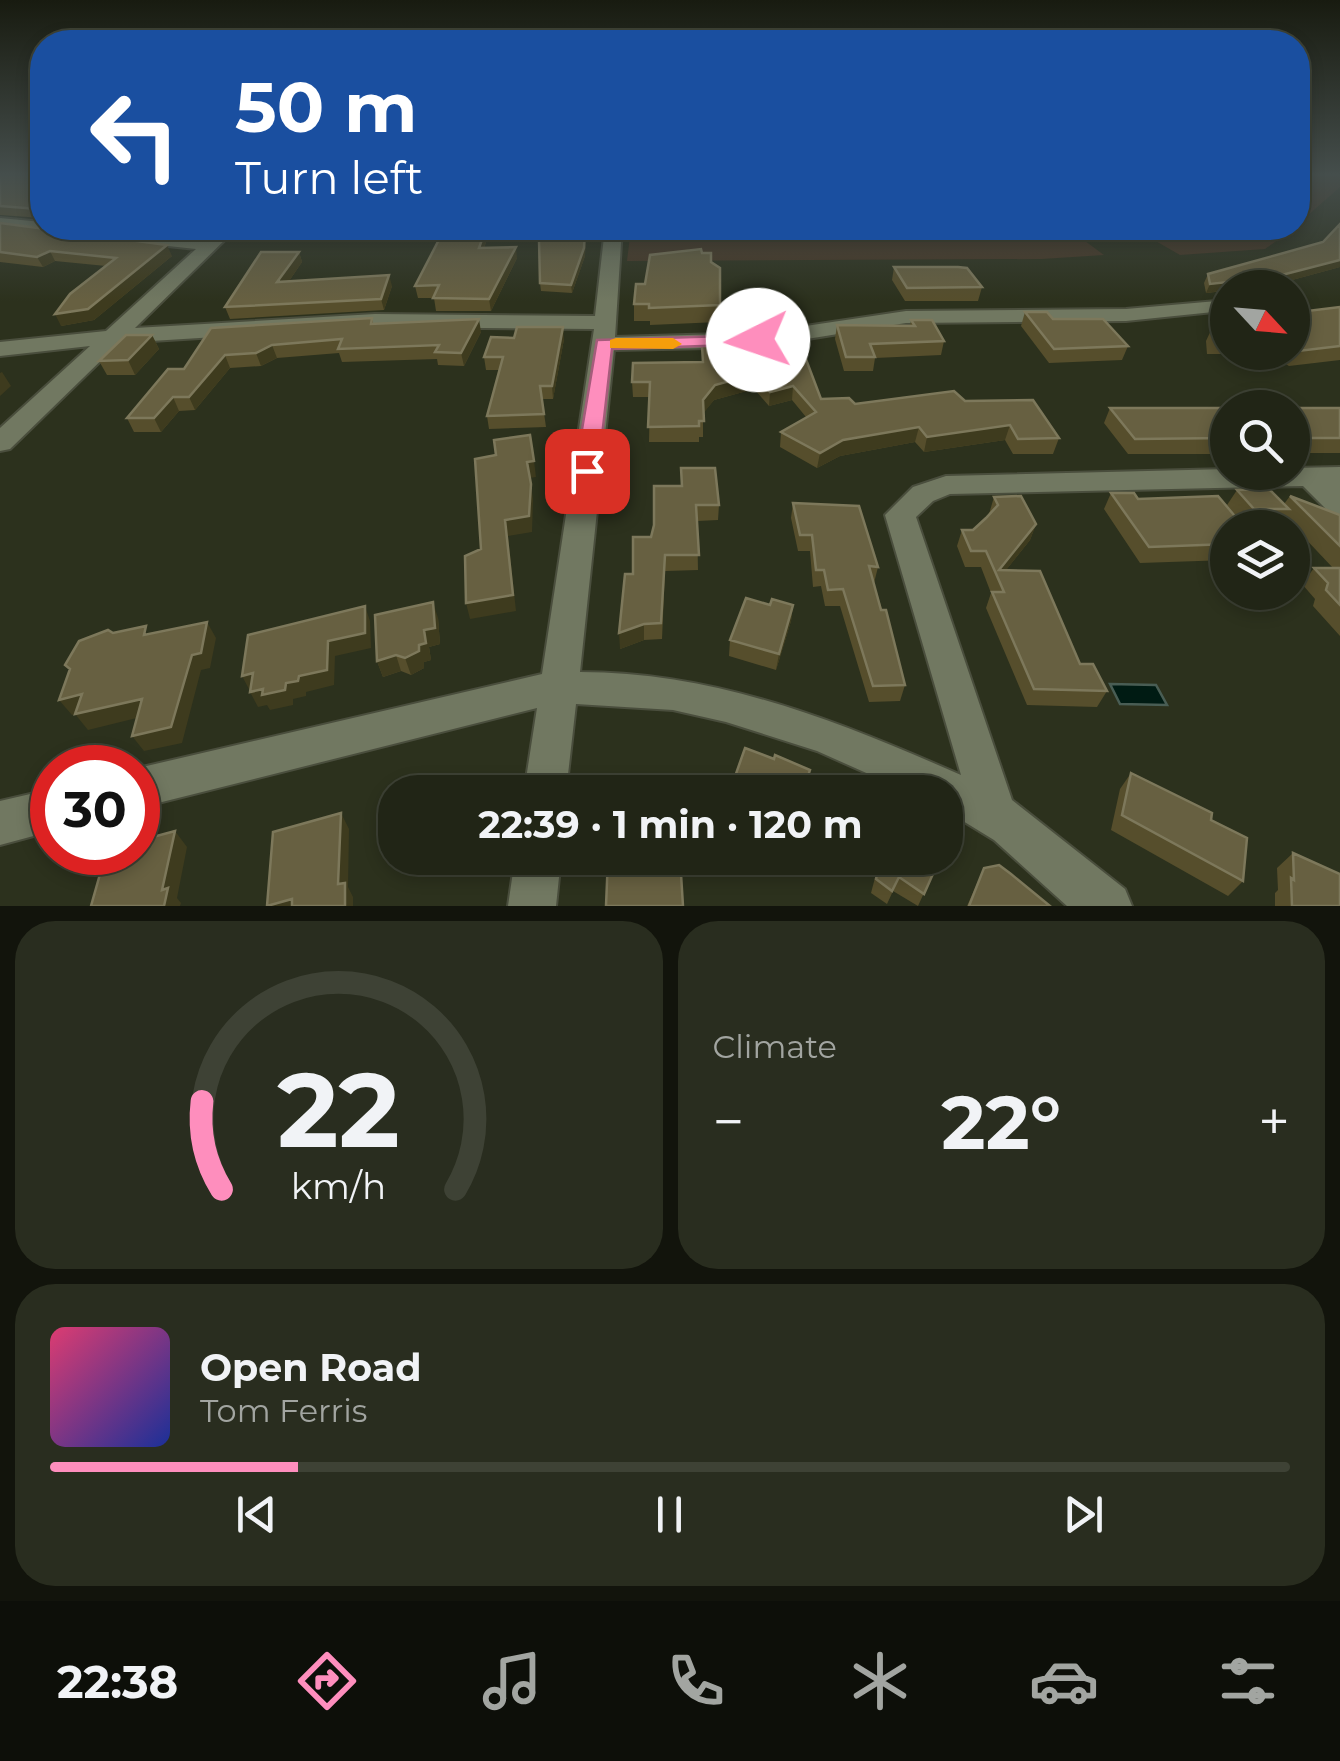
<!DOCTYPE html>
<html lang="en">
<head>
<meta charset="utf-8">
<style>
  body { margin:0; font-family:Montserrat,sans-serif; background:#292d1f; color:#f1f3f6; height:100vh; display:flex; flex-direction:column; font-size:38px; white-space:nowrap }
  * { box-sizing:border-box; margin:0 }
  p { font-size:32px; color:#a2a5a1 }
  .icon { flex:none; width:55px; height:55px; fill:none; stroke:currentColor; stroke-width:2; stroke-linecap:round; stroke-linejoin:round }
  .map { position:relative; height:906px; overflow:hidden }
  .drawer { display:flex; flex-direction:column; gap:15px; padding:15px; background:#12140c; flex:1 }
  .drawer>* { flex:none }
  .banner { position:absolute; left:30px; top:30px; width:1280px; height:210px; border-radius:40px; box-shadow:0 5px 15px #0003,0 0 0 2px #3e4235; background:#1a4fa0; color:#fff; overflow:hidden }
  .needle { width:65px; rotate:116deg }
  .tools { position:absolute; left:1210px; top:270px; display:grid; gap:20px }
  .tools a { display:grid; place-items:center; width:100px; height:100px; border-radius:50%; background:#212516; box-shadow:0 5px 15px #0003,0 0 0 2px #3e4235; font-size:50px }
  .speed { position:absolute; left:30px; top:745px; display:flex; gap:20px; font-size:50px; font-weight:700; text-align:center }
  .speed>* { display:grid; place-content:center; width:130px; height:130px; border-radius:50%; background:#212516; box-shadow:0 5px 15px #0003,0 0 0 2px #3e4235; line-height:1 }
  .speed .limit { border:15px solid #d22; background:#fff; color:#111 }
  .pin { position:absolute; display:grid; place-items:center; width:85px; height:85px; color:#fff; margin:-42px; border-radius:20px; box-shadow:0 5px 15px #0006 }
  .me { position:absolute; width:110px; margin:-55px; rotate:266deg; stroke-linejoin:round; filter:drop-shadow(0 0 8px #0008) }
  .turn { display:flex; align-items:center; gap:35px; height:210px; padding:0 40px; font-size:45px }
  .turn .icon { width:130px; height:130px; stroke-width:2.5 }
  .turn b { display:block; font-size:70px; line-height:85px }
  .big { font-size:75px; font-weight:700; line-height:1.1 }
  .drawer .widget { flex:1; display:flex; flex-direction:column; justify-content:center; gap:15px; min-width:0; padding:0 35px; border-radius:40px; background:#292d1f }
  .drawer .dial { align-items:center; gap:0 }
  .dial svg { height:260px; overflow:visible; fill:none; stroke:#3e4235; stroke-width:7; stroke-linecap:round; text-anchor:middle }
  .dial text { fill:#f1f3f6; stroke:none }
  .song { display:flex; align-items:center; gap:30px }
  .cover { width:120px; height:120px; border-radius:15px; background:linear-gradient(135deg,hsl(340 70% 55%),hsl(230 70% 35%)) }
  .played { height:10px; border-radius:5px; background:linear-gradient(90deg,#fe8ebd 20%,#3e4235 20%) }
  .keys { display:flex; justify-content:space-around; direction:ltr }
  .heat { display:flex; justify-content:space-between; align-items:center; font-size:55px; direction:ltr }
  .drawer .tiles { flex:1; display:grid; gap:15px; grid-template-columns:1fr 1fr }
  .widget:last-child { grid-column:span 2 }
  .trip { position:absolute; left:378px; top:775px; width:585px; height:100px; border-radius:40px; background:#212516; box-shadow:0 5px 15px #0003,0 0 0 2px #3e4235; font-weight:700; line-height:100px; text-align:center }
  .dock { display:flex; height:160px; justify-content:space-around; align-items:center; background:#0d0f09; color:#a2a5a1 }
  .dock .icon { width:70px; height:70px }
  .dock .active { color:#fe8ebd }
  .dock b { font-size:45px; color:#f1f3f6 }
  .map>svg:first-child { display:block }
</style>
</head>
<body>
<div class="map">
<svg width="1340" height="906" viewBox="0 0 1340 906">
  <rect width="100%" height="100%" fill="#2c311d"/>
  <path fill="#463725" d="M1298 174H1340V187L1298 224Z
    M631 228H1294L1265 249 1180 255 1147 236 1085 241 1104 255 1042 259 627 261Z"/>
  <path fill="#001b13" stroke="#495d54" stroke-width="2.5" d="M1110 684 1156 685 1167 705 1120 704Z"/>
  <g fill="none" stroke-linecap="round" stroke-linejoin="round">
    <defs>
      <path id="street" d="M0 218 42 222V228H93L207 239 219 228H237L135 328 375 314 595 316 605 228H622L615 337 758 333 906 311 1126 309 1228 300V310L1223 311 1126 321 906 323 758 347 614 350 580 672C716 672 838 721 961 775L885 515 913 487 946 476 1228 469 1292 472V468L1340 467V515L1329 512 1303 486 950 494 933 501 916 517 1012 800 1125 889 1132 906H1067L994 840 945 810V792H909L817 751 726 722 673 710 576 704 566 792H524L537 708 138 808V768L542 674 594 329 375 327 119 343 10 449 0 451V428L90 346 0 356V342L106 331 196 249 0 228Z
        M52 789V831L0 845V801Z
        M515 858H561L556 906H508Z"/>
    </defs>
    <use href="#street" stroke="#4a4e3d" stroke-width="4"/>
    <use href="#street" fill="#717861" fill-rule="evenodd"/>
  </g>
  <path fill="#564e2c" d="M0 174H42V218L0 215Z
    M0 223 172 256 94 320 61 326 106 266 55 261 43 267 0 262Z
    M444 228H486L487 239 484 248 517 258 491 311H436L434 298H418L415 286Z
    M553 228H586L585 256 572 293 541 291 540 283Z
    M299 252 302 262 289 281 392 286 384 310 230 319 225 307Z
    M702 253 711 262 720 305 719 322 650 325V321H634V304L645 284Z
    M894 267 982 287 978 301H905L892 280Z
    M1340 267 1270 286 1206 293 1204 283 1208 274Z
    M748 296 775 313 774 327 750 329 747 309Z
    M1340 307V360L1289 366 1281 361 1266 363 1253 354H1207L1206 341 1213 326 1228 325V352H1292V317H1296L1299 312Z
    M1025 312 1053 319 1128 346 1122 360 1049 363 1021 326Z
    M372 318 373 324 481 332 464 366 438 365 437 359 342 362 339 353 277 358 261 366 230 368 195 410 179 411 161 432H134L127 418 184 369 211 328Z
    M911 320 944 341 941 355 875 358 873 371H844L835 339 837 325 910 326Z
    M152 335 159 349 135 375H107L99 361Z
    M754 337 781 343 821 399 855 404 965 401 1059 438 1053 454H1013L1005 440 924 452 915 442 840 456 817 468 780 447 781 432 806 417 792 400 769 406 754 389 714 400 703 413V437H699V442H649L650 397H633L632 382 702 362V346H754Z
    M564 339 553 399H542L546 427 489 429 487 416 500 370H486L484 357Z
    M1110 408H1228V454H1128L1104 423Z
    M1292 408H1340V453H1292Z
    M681 468 719 505 718 520 697 521 698 570 665 571 662 639 644 640 620 649 633 574 651 537 681 486Z
    M1237 490 1284 504 1290 496 1340 515V636L1313 606 1315 599 1302 584 1314 568H1333L1284 516 1279 525H1244L1227 505Z
    M1111 493 1138 499 1228 528V560L1140 563 1104 509Z
    M994 497 1036 524 1030 540 1006 570 1080 664 1107 691 1097 707 1027 705 986 608 991 593 981 567H965L957 546 962 530H973L989 514Z
    M793 503 878 567 874 583 905 685 900 701 869 702 840 606H825L821 586 813 587 810 551H798L791 518Z
    M770 605H793L791 621 776 670 729 656 730 640Z
    M438 618 440 644 429 647 431 660 424 662V668L411 675 401 671 383 677 377 661Z
    M1131 773 1243 881 1228 896 1111 830 1120 789Z
    M1293 853 1340 906H1275V893L1278 890 1277 868Z
    M861 858H940L918 906 893 891 887 904 871 893 876 874 859 863Z
    M984 868 1050 906H967Z"/>
  <path fill="#3e3b1e" d="M486 228 487 239 480 259 479 248Z
    M585 228V256L572 293 571 285Z
    M167 245 172 256 94 320 61 326 55 314Z
    M516 247 517 258 491 311 489 299Z
    M50 251 55 261 43 267 37 257Z
    M299 252 302 262 281 293 277 282Z
    M1340 260V267L1270 286 1228 288V290L1206 293 1210 284Z
    M389 275 392 286 384 310 381 299Z
    M775 313 774 327 750 329 751 316Z
    M479 319 481 332 464 366 461 353Z
    M563 327 564 339 553 399 552 386Z
    M152 335 159 349 135 375 128 360Z
    M272 345 277 358 261 366 256 353Z
    M225 355 230 368 195 410 189 397Z
    M2 372 11 386 0 396V373Z
    M755 374 754 389 714 400 702 415 703 400 715 385Z
    M793 386 792 400 769 406 770 392Z
    M173 397 179 411 161 432 154 418Z
    M1010 425 1005 440 924 452 927 437Z
    M919 427 915 442 840 456 817 468 820 453 843 440Z
    M534 461 536 477 529 478 527 462Z
    M531 484 533 500 532 532 508 536 516 611 470 619 466 603 505 520Z
    M1036 524 1030 540 999 579V570Z
    M433 602 438 618 440 644 429 647 431 660 424 662V668L411 675 405 658 419 645Z
    M793 605 791 621 776 670 779 654Z
    M365 606 370 621 371 648 335 656 334 685 306 692V696L293 699V705L270 710 267 705 258 707 250 692 286 683 299 676 328 641Z
    M207 622 216 638 210 668 201 670 182 743 144 751 132 736 192 655Z
    M644 624V640L620 649 619 633Z
    M396 655 401 671 383 677 377 661Z
    M253 673 250 691 242 676Z
    M82 694 142 699 153 714 88 730 75 714 72 715 59 700Z
    M341 813 349 829 348 887 353 897V906H345L338 884Z
    M175 831 187 847 177 898 181 903 180 906H164L162 890Z
    M292 899 297 906H267Z"/>
  <path fill="#676041" stroke="#7d785b" stroke-width="2.5" d="M0 174H42V215L38 209 0 206Z
    M0 223 167 245 88 309 55 314 70 294 116 258 50 251 37 257 0 252Z
    M1340 224V260L1274 277 1210 284 1208 274 1323 242Z
    M445 228H486L479 248 516 247 489 299 433 298 439 285 415 286Z
    M553 228H585L584 248 571 285 540 283 539 239H551Z
    M701 249 702 253H711V262L720 268V305L649 308V304H634L636 284H645L650 255Z
    M261 252H299L277 282 389 275 381 299 225 307Z
    M894 267H958L967 268 982 287 907 288Z
    M748 296H772L775 313 751 316Z
    M1340 307V346L1298 351 1292 348V317L1306 316 1299 312Z
    M1025 312H1047L1053 319H1103L1128 346 1054 349Z
    M372 318 371 324 479 319 461 353 435 352 439 345 338 349 342 339 272 345 256 353 225 355 189 397H173L154 418H127L168 369H184L211 328Z
    M911 320H932L944 341 870 344 875 357H846L837 325 915 326Z
    M1228 325V339H1214L1213 326Z
    M517 327H563L552 386H540L544 414 487 416 503 357H484L491 337 514 338Z
    M779 334 781 343H792L804 354 821 399 849 398 855 404 954 391 965 401 1033 400 1059 438 1018 439 1010 425 927 437 919 427 843 440 820 453 781 432 816 412 793 386 770 392 755 374 715 385 703 400 704 421H699V426L648 427 650 382H632L633 363 703 362 702 346H756L754 337Z
    M126 335H152L128 360 99 361Z
    M1110 408H1228V438L1135 439Z
    M1292 408H1340V438H1292Z
    M530 435 534 461 527 462 531 484 529 516 505 520 513 595 466 603 465 556 481 549 475 459 496 455 494 440Z
    M681 468H715L719 505H696L699 555H665L661 623 644 624 619 633 625 574H633V537H651L654 525V486H682Z
    M1269 489 1289 509H1254L1237 490Z
    M1111 493H1134L1138 499 1218 496 1245 528H1228V544L1149 547Z
    M1021 496 1036 524 999 570 1040 571 1080 664H1093L1107 691 1034 689 992 592H1004L986 551H971L962 530H973L986 518 998 505 994 497Z
    M1290 496 1340 515V546Z
    M793 503 859 506 878 567 869 566 881 610H886L905 685 873 686 843 589 828 590 824 570H816L812 535H800Z
    M1314 568H1340V605L1326 590 1328 583Z
    M746 598 770 605 772 599 793 605 779 654 730 640Z
    M433 602 435 628 424 630 426 643 419 645V651L405 658 396 655 377 661 375 615Z
    M365 606V633L328 641 327 670 299 676 298 681 286 683 285 690 262 695 263 689 250 692 253 673 242 676 248 635Z
    M207 622 201 653 192 655 171 727 132 736 142 699 75 714 82 694 59 700 70 669 65 665 79 641 108 630 113 633 146 626 144 635Z
    M745 748 774 759 775 755 810 770 803 792H743L731 788Z
    M1131 773 1212 813 1211 820 1247 838 1243 881 1122 815Z
    M673 779 672 792H646L647 780Z
    M341 813 338 884 345 883V906H292V899L267 906 273 832Z
    M175 831 162 890 168 888 164 906H91L102 867 96 863 99 852H138V841Z
    M1293 853 1340 874V906H1292L1291 878 1294 880Z
    M608 858H668L667 874H681L683 906H606Z
    M876 858H940L924 894 899 877 892 891 876 879 880 861Z
    M999 865 1011 874 1050 906H969L984 868Z"/>
  <linearGradient id="sky" x2="0" y2="1"><stop stop-color="#181b10"/><stop offset="0.58" stop-color="#454e4c"/><stop offset="1" stop-color="#454e4c" stop-opacity="0"/></linearGradient>
  <rect width="1340" height="301" fill="url(#sky)"/>
  <path fill="#fe8ebd" stroke="#a55c7b" stroke-width="2.5" d="M758 335 768 340 765 344 612 349 598 471 587 479 578 477 575 471 597 340Z"/>
  <path fill="#f59e0b" d="M616 338H673L682 344 673 349 610 348V340Z"/>
</svg>
<div class="tools">
<a><svg class="needle" viewBox="-14 -14 28 28"><path d="M0-13l5 13h-10z" fill="#e53935"/><path d="M0 13l5-13h-10z" fill="#a2a5a1"/></svg></a>
<a><svg class="icon" aria-label="search" viewBox="0 0 24 24"><circle cx="10" cy="10" r="6"/><path d="M15 15l6 6"/></svg></a>
<a><svg class="icon" aria-label="layers" viewBox="0 0 24 24"><path d="M12 4l9 5-9 5-9-5zM3 14l9 5 9-5"/></svg></a>
</div>
<div class="speed"><div class="limit">30</div></div>
<div class="pin" style="left:587px;top:471px;background:#d93025"><svg class="icon" aria-label="arrive" viewBox="0 0 24 24"><path d="M6 21V4h12l-3 4 3 4H6"/></svg></div>
<svg class="me" style="left:758px;top:340px" viewBox="-20 -20 40 40"><circle r="19" fill="#fff"/><path d="M0-13L10 11 0 6-10 11z" fill="#fe8ebd"/></svg>
<div class="trip">22:39 · 1 min · 120 m</div>
<div class="banner">
<div class="turn"><svg class="icon" aria-label="left" viewBox="0 0 24 24"><path d="M17 20v-9H6M10 6l-5 5 5 5"/></svg><div><b>50 m</b>Turn left</div></div>
</div>
</div>
<section class="drawer">
<div class="tiles">
<div class="widget dial"><svg viewBox="0 0 100 80">
<path d="M14 69A42 42 0 1 1 86 69"/>
<path d="M14 69A42 42 0 0 1 8 42" stroke="#fe8ebd"/>
<text x="50" y="56" font-size="32" font-weight="700">22</text>
<text x="50" y="72" font-size="11">km/h</text>
</svg></div>
<div class="widget"><p>Climate</p>
<div class="heat"><a>−</a><b class="big">22°</b><a>+</a></div>
</div>
<div class="widget">
<div class="song"><i class="cover"></i><div><b>Open Road</b><p>Tom Ferris</p></div></div>
<div class="played"></div>
<div class="keys"><svg class="icon" aria-label="previous" viewBox="0 0 24 24"><path d="M18 5L8 12l10 7zM5 5v14"/></svg><svg class="icon" aria-label="pause" viewBox="0 0 24 24"><path d="M8 5v14M16 5v14"/></svg><svg class="icon" aria-label="next" viewBox="0 0 24 24"><path d="M6 5l10 7-10 7zM19 5v14"/></svg></div>
</div>
</div>
</section>
<nav class="dock">
<b>22:38</b>
<svg class="icon active" aria-label="directions" viewBox="0 0 24 24"><path d="M12 3l9 9-9 9-9-9zM9 14v-3h6M13 9l2 2-2 2"/></svg>
<svg class="icon" aria-label="music" viewBox="0 0 24 24"><path d="M9 18V5l10-2v13"/><circle cx="6" cy="18" r="3"/><circle cx="16" cy="16" r="3"/></svg>
<svg class="icon" aria-label="phone" viewBox="0 0 24 24"><path d="M5 4h4l2 5-3 2q2 4 5 5l2-3 5 2v4C11 20 4 13 5 4z"/></svg>
<svg class="icon" aria-label="climate" viewBox="0 0 24 24"><path d="M12 3v18M4 7l16 10M4 17L20 7"/></svg>
<svg class="icon" aria-label="car" viewBox="0 0 24 24"><path d="M5 17H2v-5l4-1 3-4h7l3 4 3 1v5h-3M9 17h6M6 11h13"/><circle cx="7" cy="17" r="2"/><circle cx="17" cy="17" r="2"/></svg>
<svg class="icon" aria-label="filters" viewBox="0 0 24 24"><path d="M4 7h16M4 17h16"/><circle cx="9" cy="7" r="2"/><circle cx="15" cy="17" r="2"/></svg>
</nav>
</body>
</html>
